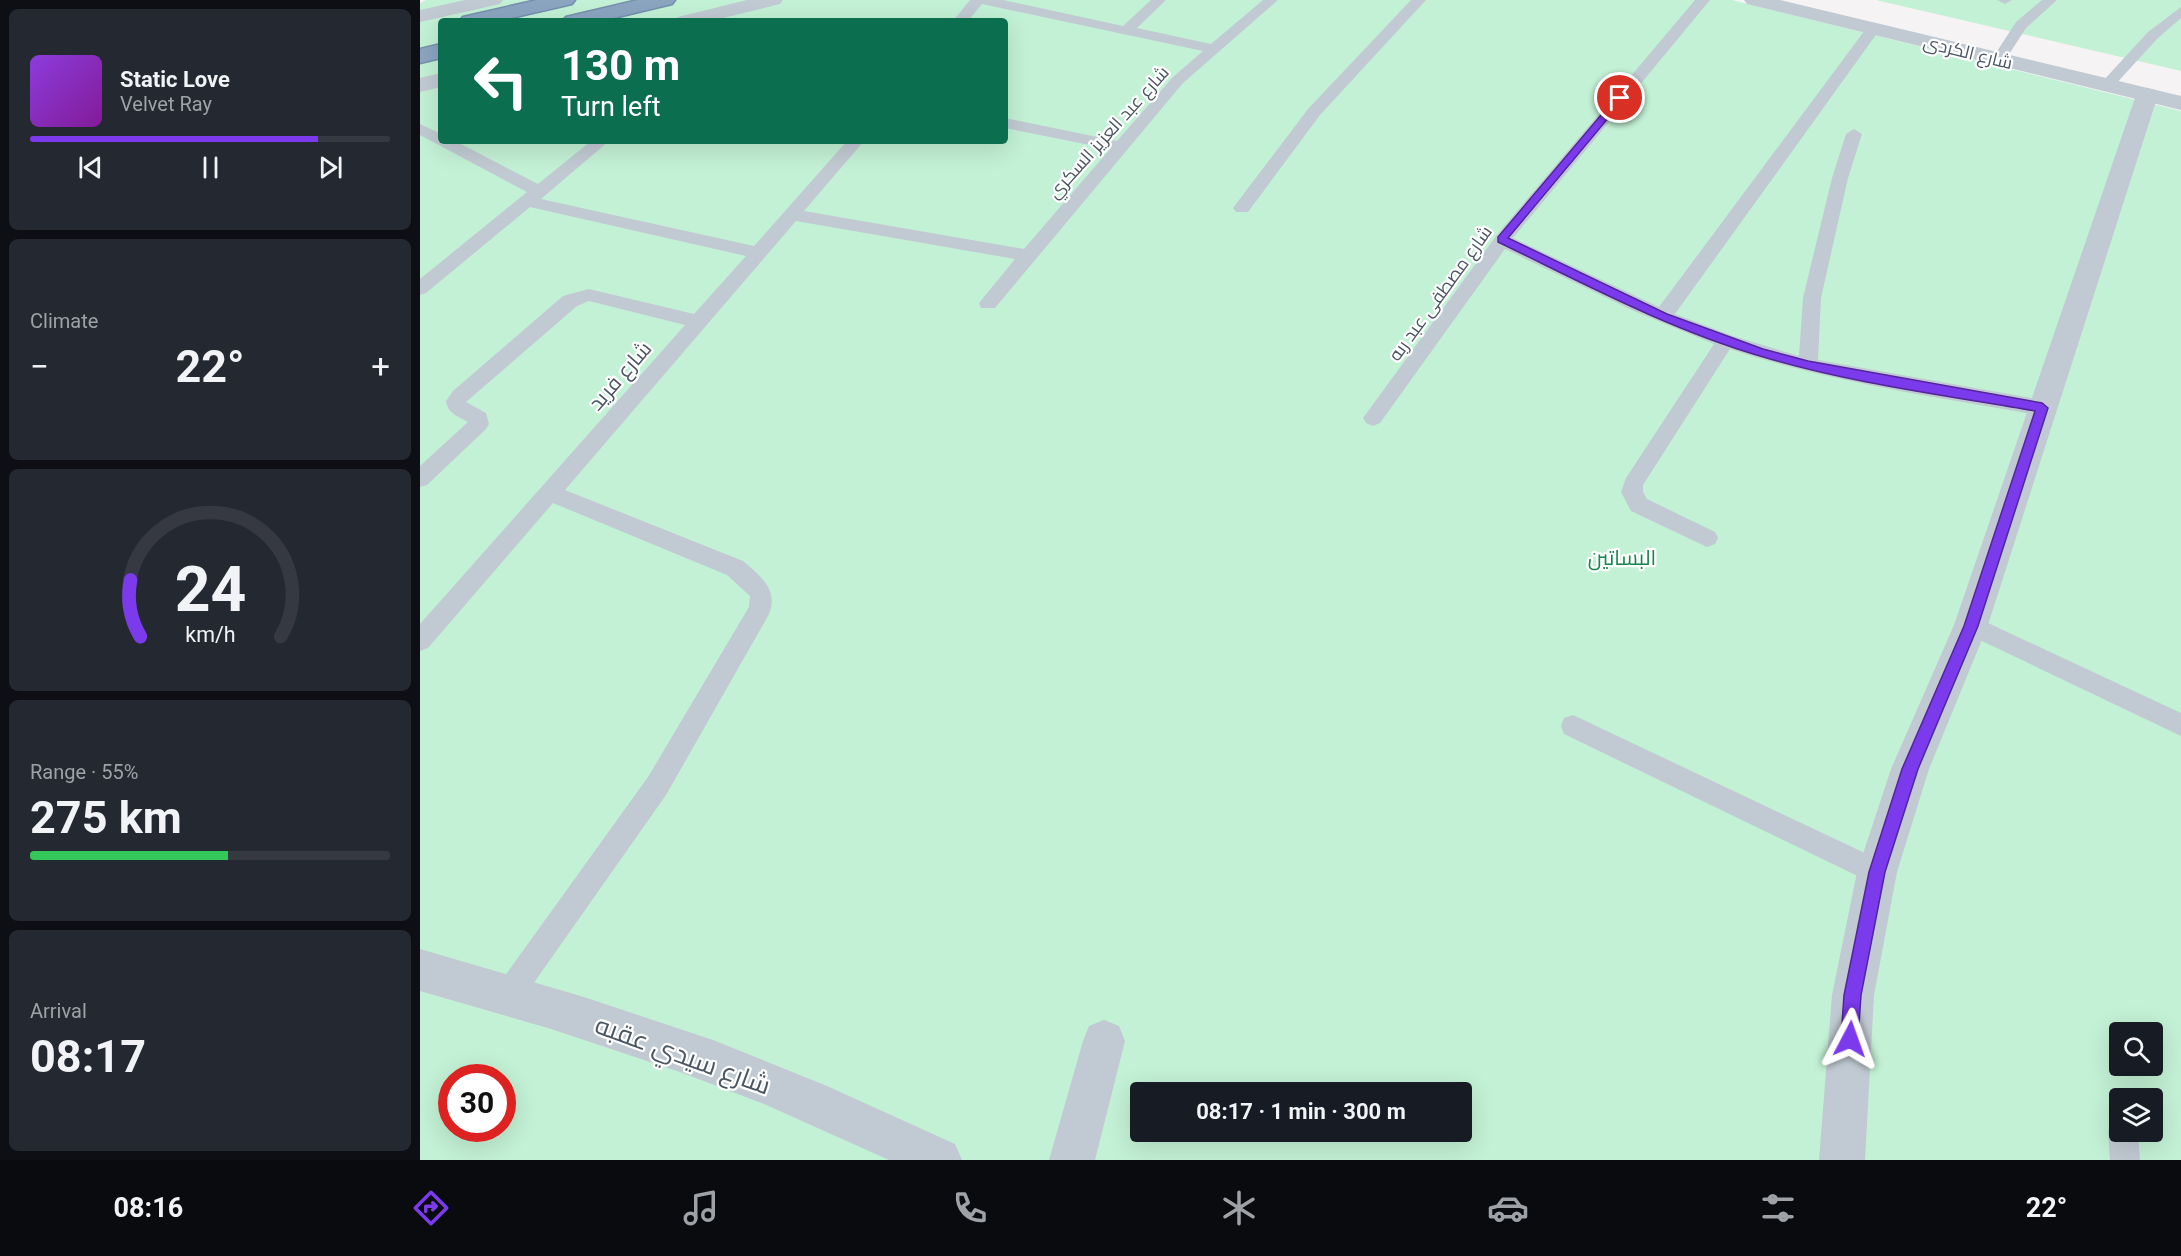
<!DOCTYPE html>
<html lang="en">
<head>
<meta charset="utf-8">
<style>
  body { margin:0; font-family:Roboto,Cairo,sans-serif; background:#242831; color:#f1f3f6; height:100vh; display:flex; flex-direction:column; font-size:22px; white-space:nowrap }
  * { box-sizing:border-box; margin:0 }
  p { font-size:20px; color:#9ea1a6 }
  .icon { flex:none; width:33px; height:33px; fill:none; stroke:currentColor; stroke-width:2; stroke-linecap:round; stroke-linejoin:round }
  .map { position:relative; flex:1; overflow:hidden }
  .details { display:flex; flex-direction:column; gap:9px; padding:9px; background:#0d0f14; width:420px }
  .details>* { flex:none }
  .hud { position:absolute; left:18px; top:18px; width:570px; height:126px; border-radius:6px; box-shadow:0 6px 24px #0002; background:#0b6e4f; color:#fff; overflow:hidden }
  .fabs { position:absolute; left:1689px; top:1022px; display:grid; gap:12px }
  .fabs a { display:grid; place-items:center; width:54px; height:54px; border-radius:6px; background:#171b24; box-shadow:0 6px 24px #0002; font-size:30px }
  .speed { position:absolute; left:18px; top:1064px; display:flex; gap:12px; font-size:30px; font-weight:700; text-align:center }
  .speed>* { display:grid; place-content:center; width:78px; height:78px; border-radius:50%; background:#171b24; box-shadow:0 6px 24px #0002; line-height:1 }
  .speed .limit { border:9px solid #d22; background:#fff; color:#111 }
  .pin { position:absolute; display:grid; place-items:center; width:51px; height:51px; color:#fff; margin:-26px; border:3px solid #fff; border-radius:50%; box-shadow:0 2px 6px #0007 }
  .me { position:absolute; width:66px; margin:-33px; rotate:4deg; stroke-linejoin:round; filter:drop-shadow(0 0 4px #0008) }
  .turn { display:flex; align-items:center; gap:21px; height:126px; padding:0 24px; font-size:27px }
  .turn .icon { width:78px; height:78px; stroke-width:2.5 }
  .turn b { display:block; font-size:42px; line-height:51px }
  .big { font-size:45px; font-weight:700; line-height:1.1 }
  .details .tile { flex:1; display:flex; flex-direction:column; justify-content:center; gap:9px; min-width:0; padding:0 21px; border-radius:9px; background:#242831 }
  .details .dial { align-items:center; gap:0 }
  .dial svg { height:156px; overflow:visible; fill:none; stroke:#363941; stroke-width:7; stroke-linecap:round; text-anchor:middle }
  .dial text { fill:#f1f3f6; stroke:none }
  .song { display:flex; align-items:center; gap:18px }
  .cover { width:72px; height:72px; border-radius:9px; background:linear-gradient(135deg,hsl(270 70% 55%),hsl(290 70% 35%)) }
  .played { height:6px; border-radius:3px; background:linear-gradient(90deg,#7c3aed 80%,#363941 80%) }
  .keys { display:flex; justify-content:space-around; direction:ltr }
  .heat { display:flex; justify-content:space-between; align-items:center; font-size:33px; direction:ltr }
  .charge { height:9px; border-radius:4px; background:linear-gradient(90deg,#34c759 55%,#363941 0) }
  .trip { position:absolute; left:710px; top:1082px; width:342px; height:60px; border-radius:6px; background:#171b24; box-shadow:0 6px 24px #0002; font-weight:700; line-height:60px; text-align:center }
  .tab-bar { display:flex; height:96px; justify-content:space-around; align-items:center; background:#090b0e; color:#9ea1a6 }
  .tab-bar .icon { width:42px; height:42px }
  .tab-bar .selected { color:#7c3aed }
  .tab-bar b { font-size:27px; color:#f1f3f6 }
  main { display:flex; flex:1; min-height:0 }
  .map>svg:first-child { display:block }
</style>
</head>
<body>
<main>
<section class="details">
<div class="tile">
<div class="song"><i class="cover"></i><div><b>Static Love</b><p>Velvet Ray</p></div></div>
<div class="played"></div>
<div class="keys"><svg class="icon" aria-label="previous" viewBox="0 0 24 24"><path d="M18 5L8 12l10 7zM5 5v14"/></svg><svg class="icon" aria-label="pause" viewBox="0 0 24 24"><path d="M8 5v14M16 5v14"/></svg><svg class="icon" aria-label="next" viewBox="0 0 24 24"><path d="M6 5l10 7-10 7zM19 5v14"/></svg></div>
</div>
<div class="tile"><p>Climate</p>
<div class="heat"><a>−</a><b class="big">22°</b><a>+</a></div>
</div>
<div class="tile dial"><svg viewBox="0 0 100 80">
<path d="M14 69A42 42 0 1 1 86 69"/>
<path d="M14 69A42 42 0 0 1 9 40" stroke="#7c3aed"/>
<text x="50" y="56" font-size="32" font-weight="700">24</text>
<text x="50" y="72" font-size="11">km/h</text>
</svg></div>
<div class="tile"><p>Range · 55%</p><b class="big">275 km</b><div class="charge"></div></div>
<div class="tile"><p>Arrival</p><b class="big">08:17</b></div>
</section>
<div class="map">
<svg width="1761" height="1160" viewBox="0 0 1761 1160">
  <rect width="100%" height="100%" fill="#f5f3f3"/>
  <path fill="#c3f1d5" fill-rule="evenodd" d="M6 0H1312L1761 111V1160H0V3ZM21 21H585V141H21ZM1700 1032H1732V1065H1700ZM32 1077H82V1128H32ZM720 1092H1041V1131H720ZM1700 1098H1732V1131H1700Z
    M1456 0H1761V71Z"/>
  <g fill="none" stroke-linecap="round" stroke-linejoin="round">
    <defs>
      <path id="motorway" d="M117 0H155L152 4 78 21H39L43 17Z
        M218 0H255L252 4 181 21H142L146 17Z
        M21 44V58L0 63V49Z"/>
    </defs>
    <use href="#motorway" stroke="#7690ad" stroke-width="3"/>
    <path fill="#c1cad2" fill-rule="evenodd" d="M550 0H583L703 26 731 0H746L717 28 791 44 843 0H858L763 83 575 308H561L559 303 595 259 376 221 145 490 323 561C341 576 360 591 348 616L246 795 99 1004 89 1008 79 1004 75 994 79 984 228 777 329 607 330 596 307 575 133 503 8 648 0 651V624L265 325 169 301 157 306 46 402 66 413 69 424 66 429 7 485 0 487V466L48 422C38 416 28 414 26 401L33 391 143 296 169 289 274 314 326 256 110 207 6 293 0 295V279L107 192 0 135V124L21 134V141H35L118 184 171 141H189L121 199 334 246 427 141H444L384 211 604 249 690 149 585 128V118L697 141 753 77 783 51 562 4 548 21H533Z
      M991 0H1006L900 115 828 212H816L813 208 816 204 888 109Z
      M1275 0H1290L1093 238 1239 307 1448 26H1458L1460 29 1458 32 1255 314 1313 336 1379 356 1383 298 1412 178 1426 134 1434 129 1442 134 1428 178 1401 298 1398 360 1622 400 1629 403 1632 408 1629 413 1622 416C1517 397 1412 383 1310 349L1223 485V492L1227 499 1295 532 1298 538 1295 544 1287 547 1211 511 1201 492 1206 478 1294 344 1214 311 1085 249 960 423 953 426 946 423 943 418 1076 236Z
      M1577 0H1592L1585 4Z
      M1622 0H1637L1606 28 1584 62H1574L1572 59 1596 22Z
      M1761 7V18L1738 38 1692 88H1682L1679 85 1682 82 1728 32Z
      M1551 615 1761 713V736L1543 632 1539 625 1543 618Z
      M1153 715 1466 863 1470 872 1466 881 1457 885 1448 881 1144 734 1141 726 1144 718Z
      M1700 1117V1131H1718L1720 1160H1690L1688 1131 1692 1120Z"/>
    <path fill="#c1cad2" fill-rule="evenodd" d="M45 0H83L80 4 0 22V10Z
      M327 0H363L360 4 291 21H254L258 17Z
      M21 73V87L0 92V78Z
      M1727 88 1735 90 1738 95 1568 625 1509 769 1477 872 1454 995 1445 1160H1399L1412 995 1437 872 1471 769 1534 625 1716 95 1719 90Z
      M0 949 164 997 293 1040 407 1086 535 1144 542 1160H469L344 1104 260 1072 131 1029 0 991Z
      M684 1020 699 1026 705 1041 675 1160H629L663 1041 669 1026Z"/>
    <path fill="#c1cad2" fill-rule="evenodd" d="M1324 0H1360L1761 96V110L1327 4Z"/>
    <use href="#motorway" fill="#8ba5c1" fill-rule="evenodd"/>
  </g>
  <path fill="#7c3aed" stroke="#51269a" stroke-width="1.5" d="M1197 96 1205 98 1088 238 1247 314 1343 349 1388 361 1622 403 1628 408 1558 626 1498 769 1465 872 1441 995 1438 1039 1436 1045 1430 1048 1423 1045 1421 1039 1424 995 1449 872 1482 769 1544 626 1615 411C1523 395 1429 383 1340 356 1248 329 1163 283 1078 242V237Z"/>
  <g text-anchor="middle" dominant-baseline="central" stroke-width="4.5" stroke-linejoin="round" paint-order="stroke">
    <g font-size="18" fill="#4a5661" stroke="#fff">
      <text transform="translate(1548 52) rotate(14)">شارع الكردى</text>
      <text transform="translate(688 132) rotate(-48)">شارع عبد العزيز السكري</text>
      <text transform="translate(1020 293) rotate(-54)">شارع مصطفى عبد ربه</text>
    </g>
    <g font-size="21" fill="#4a5661" stroke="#fff">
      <text transform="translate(200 376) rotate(-49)">شارع فريد</text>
    </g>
    <g font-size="21" fill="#17864f" stroke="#fff">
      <text x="1202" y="558">البساتين</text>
    </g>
    <g font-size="26" fill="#4a5661" stroke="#fff">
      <text transform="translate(263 1055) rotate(20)">شارع سيدي عقبه</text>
    </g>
  </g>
</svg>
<div class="fabs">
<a><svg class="icon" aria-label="search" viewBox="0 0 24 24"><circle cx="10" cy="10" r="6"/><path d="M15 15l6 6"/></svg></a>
<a><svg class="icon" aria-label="layers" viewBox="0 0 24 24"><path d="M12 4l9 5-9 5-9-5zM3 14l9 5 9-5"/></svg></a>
</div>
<div class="speed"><div class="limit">30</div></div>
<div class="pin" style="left:1200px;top:98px;background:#d93025"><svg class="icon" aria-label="arrive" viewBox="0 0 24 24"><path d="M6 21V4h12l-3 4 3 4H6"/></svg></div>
<svg class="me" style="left:1430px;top:1039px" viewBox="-20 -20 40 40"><path d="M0-17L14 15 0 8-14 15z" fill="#7c3aed" stroke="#fff" stroke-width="4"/></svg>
<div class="trip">08:17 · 1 min · 300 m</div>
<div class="hud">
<div class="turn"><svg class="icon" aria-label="left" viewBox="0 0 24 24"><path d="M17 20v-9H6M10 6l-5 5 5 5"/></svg><div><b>130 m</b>Turn left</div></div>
</div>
</div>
</main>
<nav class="tab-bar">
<b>08:16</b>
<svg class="icon selected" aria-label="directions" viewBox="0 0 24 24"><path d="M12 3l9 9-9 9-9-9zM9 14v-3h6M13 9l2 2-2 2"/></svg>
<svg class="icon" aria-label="music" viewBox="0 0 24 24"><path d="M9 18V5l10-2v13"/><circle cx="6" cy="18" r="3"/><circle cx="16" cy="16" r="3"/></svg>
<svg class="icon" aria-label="phone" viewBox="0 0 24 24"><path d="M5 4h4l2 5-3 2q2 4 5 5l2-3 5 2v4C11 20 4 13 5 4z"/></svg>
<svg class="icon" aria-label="climate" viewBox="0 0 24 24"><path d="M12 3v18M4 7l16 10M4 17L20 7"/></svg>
<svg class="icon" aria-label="car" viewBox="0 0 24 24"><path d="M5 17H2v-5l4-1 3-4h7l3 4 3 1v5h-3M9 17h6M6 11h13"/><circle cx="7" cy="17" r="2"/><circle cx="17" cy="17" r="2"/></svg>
<svg class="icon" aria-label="filters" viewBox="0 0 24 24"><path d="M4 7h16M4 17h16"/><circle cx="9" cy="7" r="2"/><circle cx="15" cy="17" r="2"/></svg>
<b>22°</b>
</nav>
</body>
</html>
